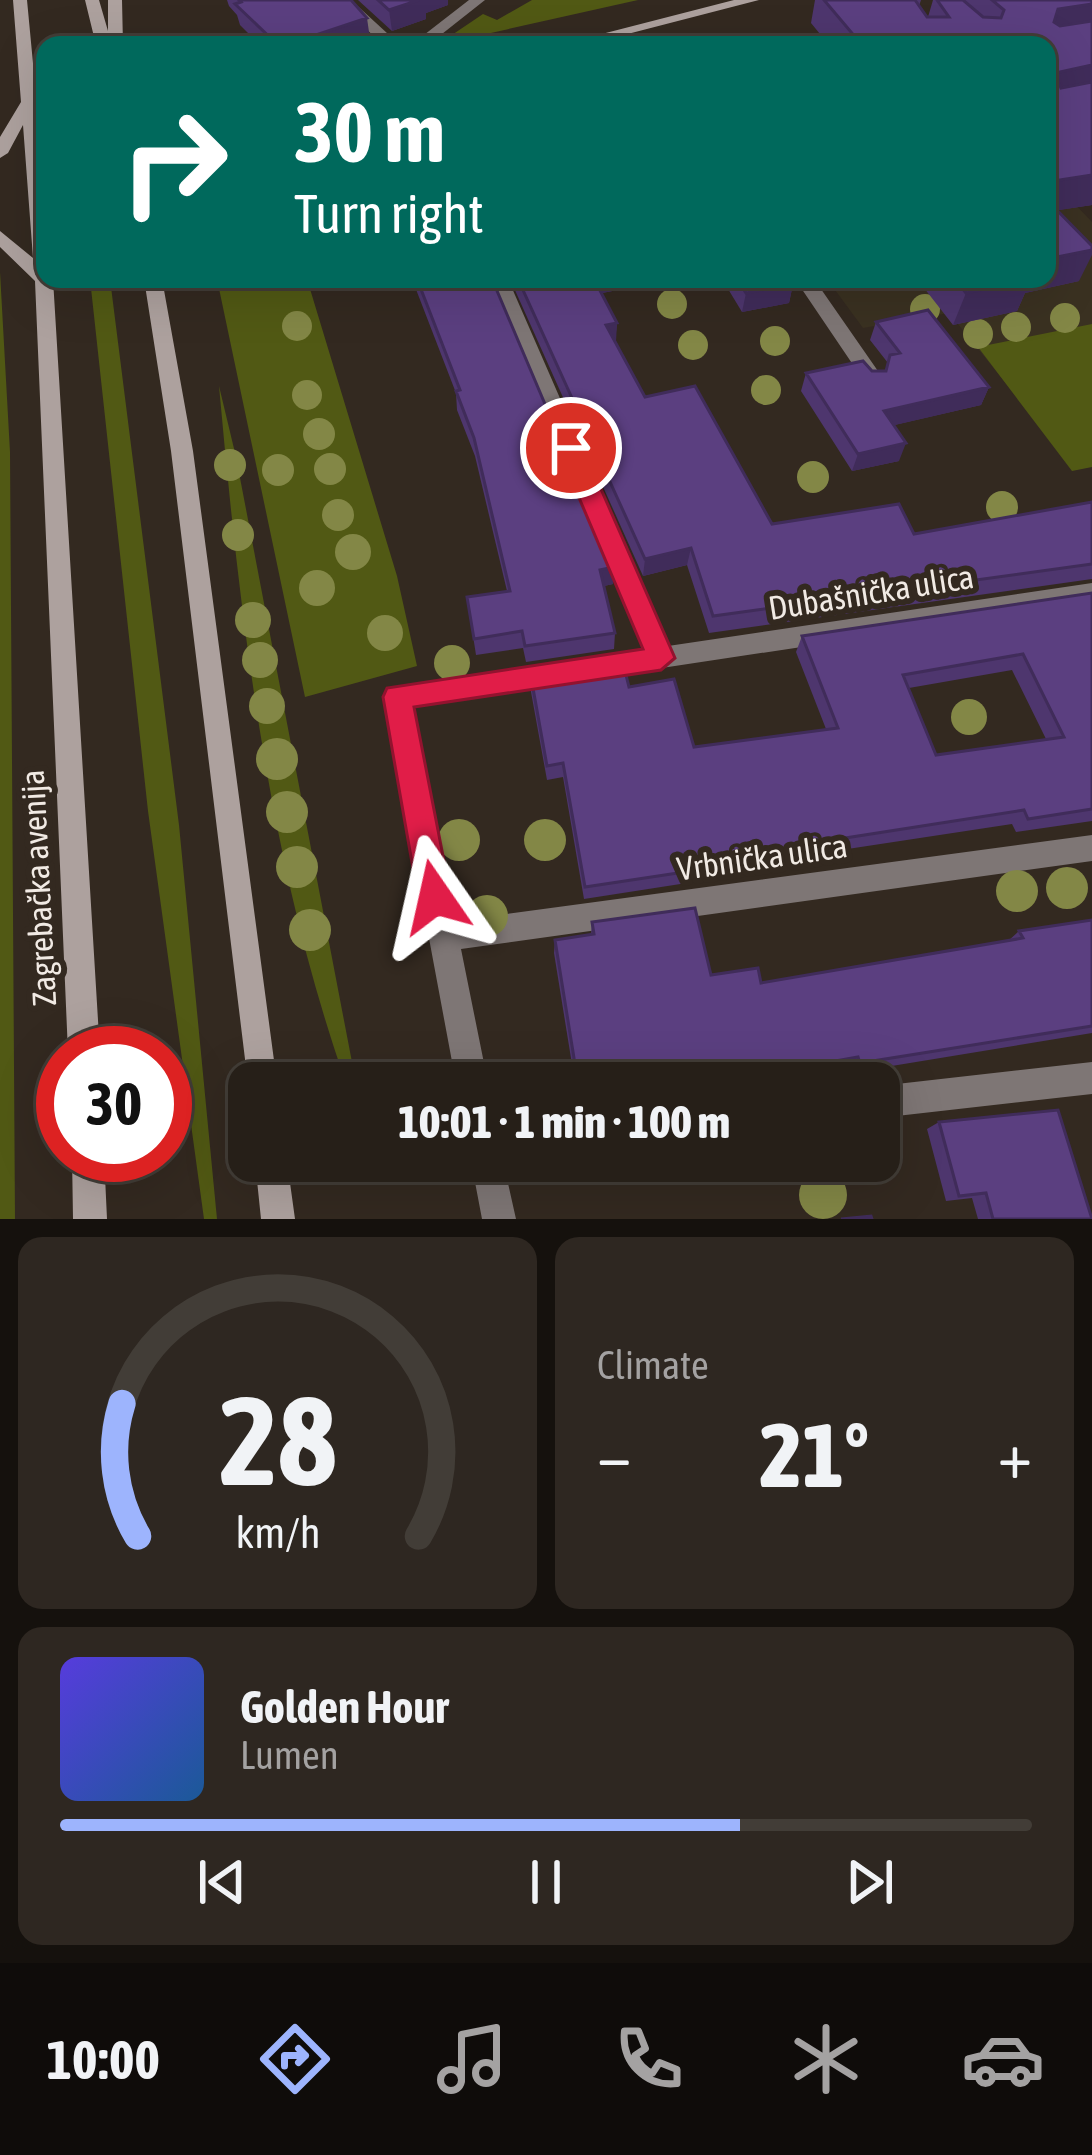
<!DOCTYPE html>
<html lang="en">
<head>
<meta charset="utf-8">
<style>
  body { margin:0; font-family:"Asap Condensed",sans-serif; background:#2e2721; color:#f1f3f6; height:100vh; display:flex; flex-direction:column; font-size:45px; white-space:nowrap }
  * { box-sizing:border-box; margin:0 }
  p { font-size:39px; color:#a4a2a2 }
  .icon { flex:none; width:66px; height:66px; fill:none; stroke:currentColor; stroke-width:2; stroke-linecap:round; stroke-linejoin:round }
  .map { position:relative; height:1219px; overflow:hidden }
  .side { display:flex; flex-direction:column; gap:18px; padding:18px; background:#15110d; flex:1 }
  .side>* { flex:none }
  .guide { position:absolute; left:36px; top:36px; width:1020px; height:252px; border-radius:24px; box-shadow:0 12px 48px #0002,0 0 0 3px #423d37; background:#00695c; color:#fff; overflow:hidden }
  .speed { position:absolute; left:36px; top:1026px; display:flex; gap:24px; font-size:60px; font-weight:700; text-align:center }
  .speed>* { display:grid; place-content:center; width:156px; height:156px; border-radius:50%; background:#261f18; box-shadow:0 12px 48px #0002,0 0 0 3px #423d37; line-height:1 }
  .speed .limit { border:18px solid #d22; background:#fff; color:#111 }
  .pin { position:absolute; display:grid; place-items:center; width:102px; height:102px; color:#fff; margin:-51px; border:6px solid #fff; border-radius:50%; box-shadow:0 3px 12px #0007 }
  .me { position:absolute; width:132px; margin:-66px; rotate:349deg; stroke-linejoin:round; filter:drop-shadow(0 0 9px #0008) }
  .turn { display:flex; align-items:center; gap:42px; height:252px; padding:0 60px; font-size:54px }
  .turn .icon { width:156px; height:156px; stroke-width:2.5 }
  .turn b { display:block; font-size:84px; line-height:102px }
  .big { font-size:90px; font-weight:800; line-height:1.1 }
  .side .tile { flex:1; display:flex; flex-direction:column; justify-content:center; gap:18px; min-width:0; padding:0 42px; border-radius:24px; background:#2e2721 }
  .side .dial { align-items:center; gap:0 }
  .dial svg { height:312px; overflow:visible; fill:none; stroke:#423d37; stroke-width:7; stroke-linecap:round; text-anchor:middle }
  .dial text { fill:#f1f3f6; stroke:none }
  .song { display:flex; align-items:center; gap:36px }
  .cover { width:144px; height:144px; border-radius:18px; background:linear-gradient(135deg,hsl(250 70% 55%),hsl(210 70% 35%)) }
  .played { height:12px; border-radius:6px; background:linear-gradient(90deg,#9db4fd 70%,#423d37 70%) }
  .keys { display:flex; justify-content:space-around; direction:ltr }
  .heat { display:flex; justify-content:space-between; align-items:center; font-size:66px; direction:ltr }
  .side .tiles { flex:1; display:grid; gap:18px; grid-template-columns:1fr 1fr }
  .tile:last-child { grid-column:span 2 }
  .trip { position:absolute; left:228px; top:1062px; width:672px; height:120px; border-radius:24px; background:#261f18; box-shadow:0 12px 48px #0002,0 0 0 3px #423d37; font-weight:800; line-height:120px; text-align:center }
  .menu { display:flex; height:192px; justify-content:space-around; align-items:center; background:#0f0c0a; color:#a4a2a2 }
  .menu .icon { width:84px; height:84px }
  .menu .current { color:#9db4fd }
  .menu b { font-size:54px; color:#f1f3f6 }
  .map>svg:first-child { display:block }
</style>
</head>
<body>
<div class="map">
<svg width="1092" height="1219" viewBox="0 0 1092 1219">
  <rect width="100%" height="100%" fill="#332920"/>
  <path fill="#3a3121" d="M1047 175 1092 222V463L1073 466 949 313 863 328 827 279H1047Z"/>
  <path fill="#515914" d="M532 0H638L437 45 483 14 497 20Z
    M0 272 10 452 15 1219H0Z
    M90 279H110L179 825 217 1219H204L148 811Z
    M217 279H307L397 576 417 666 305 697Z
    M1092 324V467L1072 471 978 347Z
    M219 386 236 457 356 1083H346C268 861 240 619 219 386Z"/>
  <g fill="none" stroke-linecap="round" stroke-linejoin="round">
    <path fill="#7e7675" fill-rule="evenodd" d="M336 0H351L400 45H383Z
      M469 0H485L428 45H411Z
      M490 279H508L668 646 1092 583V603L411 706 455 921 1092 835V861L461 949 488 1083H456L384 697 388 689 397 686 645 649Z
      M795 279H814L880 374V384H866Z
      M1092 1062V1094L879 1118V1086Z
      M471 1161H503L516 1219H482Z"/>
    <path fill="#ada19e" fill-rule="evenodd" d="M13 0H27L45 190V279H53L100 1053H68L35 281 0 247V231L33 258 23 125 8 153 0 158V137L21 102Z
      M85 0H99L108 31V0H122L123 45H96Z
      M734 0H759L585 45H559Z
      M144 279H162L193 451 277 1083H249V1092L171 451Z
      M72 1155H104L107 1219H73Z
      M255 1161H287L295 1219H261Z"/>
  </g>
  <g fill="#838746">
    <circle cx="672" cy="304" r="15"/>
    <circle cx="925" cy="309" r="15"/>
    <circle cx="1065" cy="318" r="15"/>
    <circle cx="297" cy="326" r="15"/>
    <circle cx="1016" cy="327" r="15"/>
    <circle cx="978" cy="334" r="15"/>
    <circle cx="775" cy="341" r="15"/>
    <circle cx="693" cy="345" r="15"/>
    <circle cx="766" cy="390" r="15"/>
    <circle cx="307" cy="395" r="15"/>
    <circle cx="319" cy="434" r="16"/>
    <circle cx="230" cy="465" r="16"/>
    <circle cx="330" cy="469" r="16"/>
    <circle cx="278" cy="470" r="16"/>
    <circle cx="813" cy="477" r="16"/>
    <circle cx="1002" cy="507" r="16"/>
    <circle cx="338" cy="515" r="16"/>
    <circle cx="238" cy="535" r="16"/>
    <circle cx="353" cy="552" r="18"/>
    <circle cx="317" cy="588" r="18"/>
    <circle cx="253" cy="620" r="18"/>
    <circle cx="385" cy="633" r="18"/>
    <circle cx="260" cy="660" r="18"/>
    <circle cx="452" cy="663" r="18"/>
    <circle cx="267" cy="706" r="18"/>
    <circle cx="969" cy="717" r="18"/>
    <circle cx="277" cy="759" r="21"/>
    <circle cx="287" cy="812" r="21"/>
    <circle cx="459" cy="840" r="21"/>
    <circle cx="545" cy="840" r="21"/>
    <circle cx="297" cy="867" r="21"/>
    <circle cx="1067" cy="888" r="21"/>
    <circle cx="1017" cy="891" r="21"/>
    <circle cx="487" cy="916" r="21"/>
    <circle cx="310" cy="930" r="21"/>
    <circle cx="823" cy="1195" r="24"/>
  </g>
  <path fill="#4e366e" fill-rule="evenodd" d="M227 0H351L370 39 353 45H260L240 25 237 15 229 6Z
    M358 0H448V5L426 13V19L392 31Z
    M815 0H921L919 6 928 17 933 0H1092V205L1058 210 1079 281 1025 293 1017 311 953 325 917 279H1047V45H829L811 23Z
    M412 279H492L613 584 604 586 615 633 614 649 526 662 523 648 476 655 467 597 507 591 475 456 457 410 456 393Z
    M510 279H674L602 293 617 323 615 342 645 397 772 524 914 534 1092 502V579L709 633 687 565 643 576Z
    M722 279H790L793 284 789 303 742 312Z
    M876 322 989 387 981 405 894 425 899 461 852 471 801 391 806 373 885 371 888 363 870 340Z
    M1092 593V821L1016 832 1012 824 841 850 835 860 584 899 563 777 547 780 531 692V677L629 687 694 747 826 729 796 652 802 636ZM1012 670 1046 739 936 755 909 688Z
    M1092 920V1033L849 1073 847 1067 756 1083H575L554 953 555 940 591 935 592 922 711 975 761 983 1008 941 1019 931Z
    M939 1122 1092 1219H978L972 1198 946 1201 927 1129Z"/>
  <path fill="#402c5a" d="M419 0H448V5L426 13V19L392 31 389 10Z
    M1092 4V32L1046 41 1058 9Z
    M367 18 370 39 353 45H286Z
    M1092 65V92L1047 104 1055 73Z
    M1092 175V205L1047 212V182Z
    M1092 250V255L1079 281 1025 293 1017 311 953 325 966 293 1013 279H1047V259Z
    M592 279H674L592 295Z
    M793 284 789 303 742 312 746 293Z
    M617 323 616 342 605 344 606 325Z
    M989 387 981 405 878 429 884 411Z
    M906 443 899 461 852 471 858 454Z
    M691 548 687 565 643 576 645 559Z
    M614 567 613 584 599 587 600 570Z"/>
  <path fill="#5b3f80" stroke="#402c5a" stroke-width="3" fill-rule="evenodd" d="M239 0H351L367 18 286 45H278L235 4 241 2Z
    M378 0H419L389 10Z
    M824 0H915L927 17H949L937 0H963L983 17 1001 18 1004 10 992 0H1092V4L1058 9 1054 22 1060 26 1092 21V65L1055 73 1061 88 1092 82V175L1047 182V45H862Z
    M743 35 749 45H662V43Z
    M1047 200 1092 246V250L1047 259Z
    M417 279H492L614 567 600 570 615 633 525 646 522 631 474 639 467 597 510 591 474 438 456 391 460 390Z
    M518 279H594L617 323 606 325 645 397 695 386 772 524 899 504 914 534 1092 502V564L713 616 691 548 645 559Z
    M737 279H790L793 284 746 293Z
    M955 279H1030L966 293Z
    M928 310 989 387 884 411 906 443 858 454 806 373 863 361 872 371H886L890 355 900 353 876 322Z
    M1092 593V809L1028 819 1024 810 839 839 843 848 585 887 563 763 547 766 531 677 623 663 629 687 674 679 694 747 838 728 802 636ZM1023 654 1064 737 936 755 903 675Z
    M695 908 711 975 758 968 761 983 1023 938 1019 931 1092 920V1026L860 1063 858 1057 711 1083H578L555 940 594 934 592 922Z
    M1058 1110 1092 1219H993L986 1193 959 1196 939 1122Z
    M871 1216 872 1219H841Z"/>
  <path fill="#e11d48" stroke="#92132f" stroke-width="3" d="M571 439 583 448 675 658 661 670 414 707 451 897 446 908 435 913 423 908 418 897 383 697 387 688 643 649 558 448Z"/>
  <g text-anchor="middle" dominant-baseline="central" stroke-width="12" stroke-linejoin="round" paint-order="stroke">
    <g font-size="33" fill="#f1eae4" stroke="#332920">
      <text transform="translate(871 592) rotate(-9)">Dubašnička ulica</text>
      <text transform="translate(762 857) rotate(-8)">Vrbnička ulica</text>
      <text transform="translate(38 888) rotate(-93)">Zagrebačka avenija</text>
    </g>
  </g>
</svg>
<div class="speed"><div class="limit">30</div></div>
<div class="pin" style="left:571px;top:448px;background:#d93025"><svg class="icon" aria-label="arrive" viewBox="0 0 24 24"><path d="M6 21V4h12l-3 4 3 4H6"/></svg></div>
<svg class="me" style="left:435px;top:897px" viewBox="-20 -20 40 40"><path d="M0-17L14 15 0 8-14 15z" fill="#e11d48" stroke="#fff" stroke-width="4"/></svg>
<div class="trip">10:01 · 1 min · 100 m</div>
<div class="guide">
<div class="turn"><svg class="icon" aria-label="right" viewBox="0 0 24 24"><path d="M7 20v-9h11M14 6l5 5-5 5"/></svg><div><b>30 m</b>Turn right</div></div>
</div>
</div>
<section class="side">
<div class="tiles">
<div class="tile dial"><svg viewBox="0 0 100 80">
<path d="M14 69A42 42 0 1 1 86 69"/>
<path d="M14 69A42 42 0 0 1 10 35" stroke="#9db4fd"/>
<text x="50" y="56" font-size="32" font-weight="700">28</text>
<text x="50" y="72" font-size="11">km/h</text>
</svg></div>
<div class="tile"><p>Climate</p>
<div class="heat"><a>−</a><b class="big">21°</b><a>+</a></div>
</div>
<div class="tile">
<div class="song"><i class="cover"></i><div><b>Golden Hour</b><p>Lumen</p></div></div>
<div class="played"></div>
<div class="keys"><svg class="icon" aria-label="previous" viewBox="0 0 24 24"><path d="M18 5L8 12l10 7zM5 5v14"/></svg><svg class="icon" aria-label="pause" viewBox="0 0 24 24"><path d="M8 5v14M16 5v14"/></svg><svg class="icon" aria-label="next" viewBox="0 0 24 24"><path d="M6 5l10 7-10 7zM19 5v14"/></svg></div>
</div>
</div>
</section>
<nav class="menu">
<b>10:00</b>
<svg class="icon current" aria-label="directions" viewBox="0 0 24 24"><path d="M12 3l9 9-9 9-9-9zM9 14v-3h6M13 9l2 2-2 2"/></svg>
<svg class="icon" aria-label="music" viewBox="0 0 24 24"><path d="M9 18V5l10-2v13"/><circle cx="6" cy="18" r="3"/><circle cx="16" cy="16" r="3"/></svg>
<svg class="icon" aria-label="phone" viewBox="0 0 24 24"><path d="M5 4h4l2 5-3 2q2 4 5 5l2-3 5 2v4C11 20 4 13 5 4z"/></svg>
<svg class="icon" aria-label="climate" viewBox="0 0 24 24"><path d="M12 3v18M4 7l16 10M4 17L20 7"/></svg>
<svg class="icon" aria-label="car" viewBox="0 0 24 24"><path d="M5 17H2v-5l4-1 3-4h7l3 4 3 1v5h-3M9 17h6M6 11h13"/><circle cx="7" cy="17" r="2"/><circle cx="17" cy="17" r="2"/></svg>
</nav>
</body>
</html>
